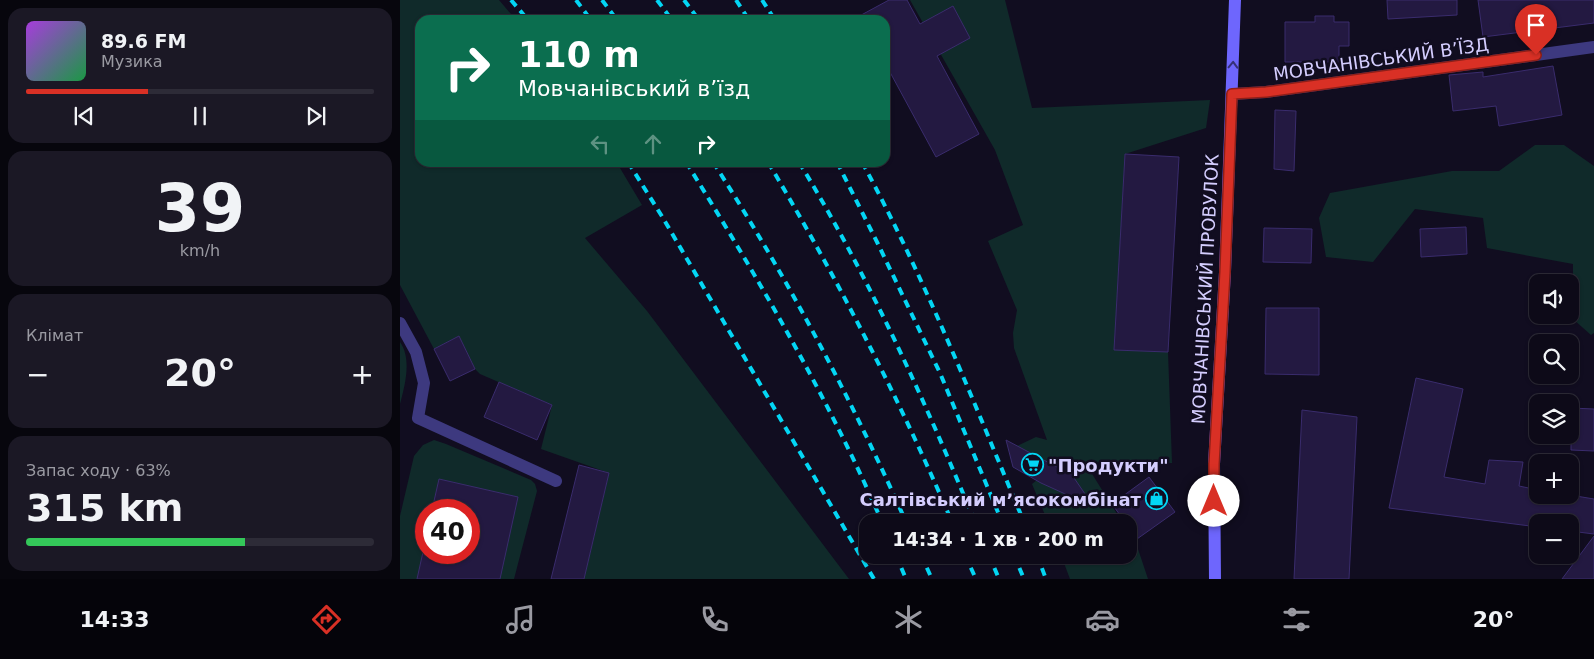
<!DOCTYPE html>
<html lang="uk">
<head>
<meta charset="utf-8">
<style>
  body { margin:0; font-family:"DejaVu Sans",sans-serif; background:#1b1825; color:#f1f3f6; height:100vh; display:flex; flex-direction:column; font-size:19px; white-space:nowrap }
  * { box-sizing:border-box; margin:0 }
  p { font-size:16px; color:#9a9aa2 }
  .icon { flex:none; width:28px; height:28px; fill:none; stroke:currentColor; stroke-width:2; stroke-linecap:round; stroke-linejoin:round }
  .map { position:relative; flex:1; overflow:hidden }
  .sheet { display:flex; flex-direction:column; gap:8px; padding:8px; background:#07060d; width:400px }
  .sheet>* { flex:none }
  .banner { position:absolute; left:15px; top:15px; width:475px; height:152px; border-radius:15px; box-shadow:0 1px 4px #0004,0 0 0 1px #2d2b37; background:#0b6e4f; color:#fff; overflow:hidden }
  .buttons { position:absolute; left:1129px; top:274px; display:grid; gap:10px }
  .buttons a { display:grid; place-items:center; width:50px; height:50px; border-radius:10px; background:#0d0a18; box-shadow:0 1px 4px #0004,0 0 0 1px #2d2b37; font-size:25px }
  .speed { position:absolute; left:15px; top:499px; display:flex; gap:10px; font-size:25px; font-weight:700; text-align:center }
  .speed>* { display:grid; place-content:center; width:65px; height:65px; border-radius:50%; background:#0d0a18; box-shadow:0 1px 4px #0004,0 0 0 1px #2d2b37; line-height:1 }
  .speed .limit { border:8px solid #d22; background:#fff; color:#111 }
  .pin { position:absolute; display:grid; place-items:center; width:42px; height:42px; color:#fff; margin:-51px -21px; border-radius:50% 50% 50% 0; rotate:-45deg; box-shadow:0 0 5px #0007 }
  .pin .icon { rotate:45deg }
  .me { position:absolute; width:55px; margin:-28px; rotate:0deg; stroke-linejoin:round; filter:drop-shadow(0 0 4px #0008) }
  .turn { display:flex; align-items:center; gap:18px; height:105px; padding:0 20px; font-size:22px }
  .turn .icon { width:65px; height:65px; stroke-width:2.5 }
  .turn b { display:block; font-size:35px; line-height:42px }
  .lanes { display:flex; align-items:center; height:48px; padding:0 20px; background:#0003; justify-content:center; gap:25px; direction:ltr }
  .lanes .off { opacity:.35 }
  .big { font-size:38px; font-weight:700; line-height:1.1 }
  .sheet .tile { flex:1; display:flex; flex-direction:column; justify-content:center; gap:8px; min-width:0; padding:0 18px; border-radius:15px; background:#1b1825 }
  .sheet .dial { align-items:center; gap:0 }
  .dial b { font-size:65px; line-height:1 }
  .song { display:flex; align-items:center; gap:15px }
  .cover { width:60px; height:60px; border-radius:8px; background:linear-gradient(135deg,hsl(280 70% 55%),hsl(140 70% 35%)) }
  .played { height:5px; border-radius:2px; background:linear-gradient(90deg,#d93025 35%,#2d2b37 35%) }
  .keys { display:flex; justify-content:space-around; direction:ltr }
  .heat { display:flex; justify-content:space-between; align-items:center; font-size:28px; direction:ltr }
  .charge { height:8px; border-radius:4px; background:linear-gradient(90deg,#34c759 63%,#2d2b37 0) }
  .trip { position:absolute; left:459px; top:514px; width:278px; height:50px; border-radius:15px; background:#0d0a18; box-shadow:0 1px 4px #0004,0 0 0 1px #2d2b37; font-weight:700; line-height:50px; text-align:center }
  .tab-bar { display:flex; height:80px; justify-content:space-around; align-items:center; background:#05040a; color:#9a9aa2 }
  .tab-bar .icon { width:35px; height:35px }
  .tab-bar .on { color:#d93025 }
  .tab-bar b { font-size:22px; color:#f1f3f6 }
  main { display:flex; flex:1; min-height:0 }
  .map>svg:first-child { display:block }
</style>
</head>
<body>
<main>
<section class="sheet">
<div class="tile">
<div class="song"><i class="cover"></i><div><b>89.6 FM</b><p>Музика</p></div></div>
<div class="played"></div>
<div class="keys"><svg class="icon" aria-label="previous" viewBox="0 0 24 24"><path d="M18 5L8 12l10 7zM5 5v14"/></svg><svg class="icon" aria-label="pause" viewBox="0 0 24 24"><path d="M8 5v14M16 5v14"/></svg><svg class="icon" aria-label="next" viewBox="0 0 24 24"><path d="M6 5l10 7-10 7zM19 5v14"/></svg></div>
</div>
<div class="tile dial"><b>39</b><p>km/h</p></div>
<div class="tile"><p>Клімат</p>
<div class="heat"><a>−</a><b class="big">20°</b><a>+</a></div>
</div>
<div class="tile"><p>Запас ходу · 63%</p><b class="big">315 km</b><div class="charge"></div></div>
</section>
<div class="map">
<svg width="1194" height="579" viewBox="0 0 1194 579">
  <rect width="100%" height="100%" fill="#110d20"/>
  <path fill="#102a2a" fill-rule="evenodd" d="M0 0H99L116 20H20V162L217 163 242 205 185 238 247 311 449 579H184L209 473 141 449 152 405 80 374 75 369 59 336 34 349 0 285Z
    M510 0H605L632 108 810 100 806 128 725 154 714 349 768 352 772 463 699 462 689 469 722 522H648L632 484 637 480 673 476 617 446 636 437 647 440 614 348 613 333 617 310 588 241 623 225 595 150Z
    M1135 145H1164L1194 166V333L1191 335 1173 319V264L1087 248 1083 218 1015 209 973 262 926 257 919 218 930 193 1052 171H1099Z
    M0 342C12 359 5 385 0 404Z
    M34 440 46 444 131 480 135 484 137 491 114 579H0V516L14 456 23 445ZM26 510H69V552H26Z
    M728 532 738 549 748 579H670L661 555H728Z"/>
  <path fill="#231941" stroke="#3a2c6d" d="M489 0H507L520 24 553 6 570 38 537 56 579 134 536 157 485 63V20H452Z
    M987 0H1057V15L988 19Z
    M1078 0H1194V23L1083 37Z
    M915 16H934V22H949V46H939V62H885V22H915Z
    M1153 66 1162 115 1099 126 1096 106 1053 111 1049 75 1083 72V77Z
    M875 110 896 111 894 171 874 169Z
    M725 154 779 157 768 352 714 350Z
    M1066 227 1067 254 1021 257 1020 229Z
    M864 228 912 229 911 263 863 262Z
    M866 308H919V375L865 374Z
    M59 336 75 369 50 381 34 349Z
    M1016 378 1063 389 1044 477 1085 484 1089 460 1123 462 1119 486 1138 490V495H1170L1194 499V534L1170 531V522H1138V527L989 508Z
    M99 382 152 405 137 440 84 417Z
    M1171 408 1194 409V451L1171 450Z
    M902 410 957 417 949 579H894Z
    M606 440 672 475 694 507 641 483 613 467Z
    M179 465 209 473 184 579H151Z
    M749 477 775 512 737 539 728 525V522H725L712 504Z
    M39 479 118 497 100 579H17L23 552H69V510H32Z
    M1194 536V579H1162Z"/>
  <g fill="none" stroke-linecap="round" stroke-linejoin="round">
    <path stroke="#3d397f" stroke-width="12" d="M832 94 866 92 1194 47
      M0 323 16 352 24 383 18 418 156 481"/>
    <path stroke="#6e66fd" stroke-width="12" d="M815 579 814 464 825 272 835 0"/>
    <path stroke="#03d6f4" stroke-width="4" stroke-dasharray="8 6" stroke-linecap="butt" d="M111 0 128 20
      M176 0 191 20
      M202 0 217 20
      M257 0 272 20
      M284 0 299 20
      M336 0 349 20
      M362 0 375 20
      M228 162 263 218 474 579
      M286 162C358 278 428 397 482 522
      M313 162C387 277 451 398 506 522
      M368 162C437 278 499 398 552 522
      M399 162C469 277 524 399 575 522
      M437 162 478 244 540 373 602 522
      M462 162C525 278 573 401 624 522
      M496 555 506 579
      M521 555 532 579
      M565 555 576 579
      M589 555 599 579
      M614 555 624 579
      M637 555 646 579"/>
  </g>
  <defs><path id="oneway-chevron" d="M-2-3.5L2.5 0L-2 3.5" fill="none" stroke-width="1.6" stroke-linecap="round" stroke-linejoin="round" transform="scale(1.25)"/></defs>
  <use stroke="#363178" href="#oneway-chevron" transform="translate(833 65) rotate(-88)"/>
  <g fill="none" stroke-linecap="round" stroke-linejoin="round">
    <defs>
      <path id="route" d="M814 501V464L825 272 832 94 866 92 1136 55"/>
    </defs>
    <use href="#route" stroke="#8d1f18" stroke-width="12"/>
    <use href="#route" stroke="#d93025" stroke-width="9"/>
  </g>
  <defs>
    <symbol id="supermarket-ring" viewBox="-11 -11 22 22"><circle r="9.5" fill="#110d20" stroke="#03d6f4" stroke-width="1.5"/><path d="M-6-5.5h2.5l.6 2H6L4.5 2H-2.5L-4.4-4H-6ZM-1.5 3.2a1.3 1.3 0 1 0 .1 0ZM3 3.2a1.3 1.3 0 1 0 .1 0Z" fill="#03d6f4"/></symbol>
    <symbol id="shop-ring" viewBox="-11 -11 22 22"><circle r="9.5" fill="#110d20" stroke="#03d6f4" stroke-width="1.5"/><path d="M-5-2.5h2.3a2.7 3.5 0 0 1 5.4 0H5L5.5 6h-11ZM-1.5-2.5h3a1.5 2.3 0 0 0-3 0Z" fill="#03d6f4"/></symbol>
  </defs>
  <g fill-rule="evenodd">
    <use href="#supermarket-ring" x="620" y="452" width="25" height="25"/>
    <use href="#shop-ring" x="744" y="486" width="25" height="25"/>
  </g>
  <g text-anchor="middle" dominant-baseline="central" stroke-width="5" stroke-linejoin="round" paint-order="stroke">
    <g font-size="18" fill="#d4cdfe" stroke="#110d20">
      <text transform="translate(981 59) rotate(-8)">МОВЧАНІВСЬКИЙ В’ЇЗД</text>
      <text transform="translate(805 289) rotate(-87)">МОВЧАНІВСЬКИЙ ПРОВУЛОК</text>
    </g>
    <g font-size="18" font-weight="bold" fill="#d4cdfe" stroke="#110d20" text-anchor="start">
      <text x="648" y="465">"Продукти"</text>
      <text x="741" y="499" text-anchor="end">Салтівський мʼясокомбінат</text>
    </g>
  </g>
</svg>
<div class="buttons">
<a><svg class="icon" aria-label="sound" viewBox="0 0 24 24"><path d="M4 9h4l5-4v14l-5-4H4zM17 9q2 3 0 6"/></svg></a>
<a><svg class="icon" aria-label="search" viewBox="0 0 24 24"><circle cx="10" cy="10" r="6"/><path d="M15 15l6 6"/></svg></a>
<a><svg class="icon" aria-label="layers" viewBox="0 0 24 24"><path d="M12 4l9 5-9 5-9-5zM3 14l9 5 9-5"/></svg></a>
<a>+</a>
<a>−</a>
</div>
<div class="speed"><div class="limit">40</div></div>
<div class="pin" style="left:1136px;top:55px;background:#d93025"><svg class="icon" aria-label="arrive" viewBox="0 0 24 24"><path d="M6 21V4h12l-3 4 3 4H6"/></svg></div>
<svg class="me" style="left:814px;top:501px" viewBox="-20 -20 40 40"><circle r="19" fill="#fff"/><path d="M0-13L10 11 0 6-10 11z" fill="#d93025"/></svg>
<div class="trip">14:34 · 1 хв · 200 m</div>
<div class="banner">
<div class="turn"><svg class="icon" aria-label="right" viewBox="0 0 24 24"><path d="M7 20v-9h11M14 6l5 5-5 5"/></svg><div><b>110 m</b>Мовчанівський в’їзд</div></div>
<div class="lanes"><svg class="icon off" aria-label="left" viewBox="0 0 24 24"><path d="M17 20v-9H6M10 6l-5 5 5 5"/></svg><svg class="icon off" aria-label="ahead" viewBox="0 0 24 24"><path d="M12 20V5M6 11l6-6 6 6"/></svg><svg class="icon" aria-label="right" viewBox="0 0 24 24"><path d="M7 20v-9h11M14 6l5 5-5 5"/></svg></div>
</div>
</div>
</main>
<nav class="tab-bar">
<b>14:33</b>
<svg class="icon on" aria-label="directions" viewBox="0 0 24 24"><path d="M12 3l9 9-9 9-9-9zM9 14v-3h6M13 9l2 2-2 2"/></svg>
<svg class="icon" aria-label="music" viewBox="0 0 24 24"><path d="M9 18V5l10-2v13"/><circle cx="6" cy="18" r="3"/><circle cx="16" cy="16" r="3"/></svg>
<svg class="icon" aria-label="phone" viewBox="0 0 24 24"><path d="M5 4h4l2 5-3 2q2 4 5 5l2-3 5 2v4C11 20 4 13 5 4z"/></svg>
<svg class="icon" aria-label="climate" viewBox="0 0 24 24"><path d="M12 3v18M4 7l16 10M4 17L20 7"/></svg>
<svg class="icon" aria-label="car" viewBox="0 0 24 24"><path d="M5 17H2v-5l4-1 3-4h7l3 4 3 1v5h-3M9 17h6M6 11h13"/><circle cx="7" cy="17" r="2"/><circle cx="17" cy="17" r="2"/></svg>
<svg class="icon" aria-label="filters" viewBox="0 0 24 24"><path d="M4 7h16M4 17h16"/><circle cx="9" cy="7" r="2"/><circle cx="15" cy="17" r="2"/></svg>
<b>20°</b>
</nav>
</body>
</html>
